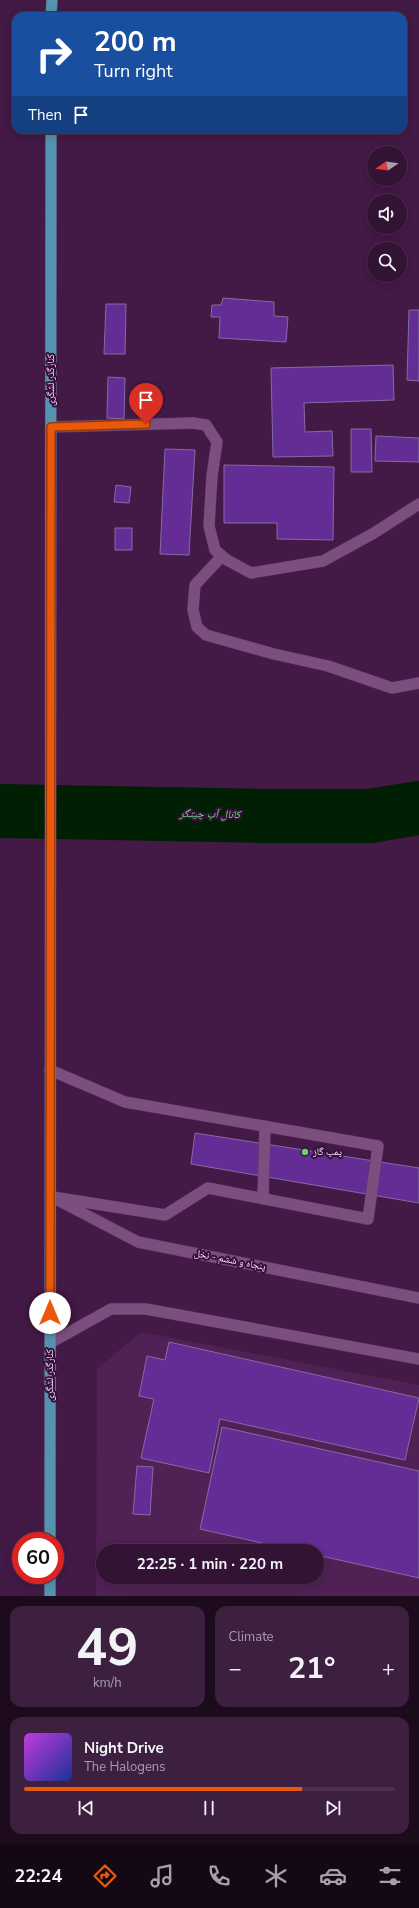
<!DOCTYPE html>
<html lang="en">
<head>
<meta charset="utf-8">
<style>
  body { margin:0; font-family:"Nunito Sans","Noto Naskh Arabic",sans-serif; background:#3d2040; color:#f1f3f6; height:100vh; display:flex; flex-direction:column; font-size:15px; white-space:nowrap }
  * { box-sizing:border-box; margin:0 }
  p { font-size:13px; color:#a89eac }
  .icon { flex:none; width:22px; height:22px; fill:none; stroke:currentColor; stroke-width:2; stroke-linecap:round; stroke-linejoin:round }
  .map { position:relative; height:1596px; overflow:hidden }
  .sheet { display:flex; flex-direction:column; gap:10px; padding:10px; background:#1c0a1d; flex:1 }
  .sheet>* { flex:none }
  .banner { position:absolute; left:12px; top:12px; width:395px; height:122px; border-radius:12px; box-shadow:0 2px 10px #0003,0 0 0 1px #4d324f; background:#1a4fa0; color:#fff; overflow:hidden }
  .needle { width:26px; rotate:257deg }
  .tools { position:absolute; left:367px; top:146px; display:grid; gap:8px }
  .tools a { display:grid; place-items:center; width:40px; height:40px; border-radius:50%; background:#321334; box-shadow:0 2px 10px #0003,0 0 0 1px #4d324f; font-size:20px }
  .speed { position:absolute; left:12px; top:1532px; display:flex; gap:8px; font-size:20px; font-weight:700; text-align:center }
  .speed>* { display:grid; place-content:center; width:52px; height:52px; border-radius:50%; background:#321334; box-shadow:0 2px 10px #0003,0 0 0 1px #4d324f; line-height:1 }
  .speed .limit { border:6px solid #d22; background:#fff; color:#111 }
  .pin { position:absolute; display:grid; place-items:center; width:34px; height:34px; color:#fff; margin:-41px -17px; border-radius:50% 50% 50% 0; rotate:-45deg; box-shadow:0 0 4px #0007 }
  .pin .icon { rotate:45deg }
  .me { position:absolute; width:44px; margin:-22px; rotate:0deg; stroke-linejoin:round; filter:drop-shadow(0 0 3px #0008) }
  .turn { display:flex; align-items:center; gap:14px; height:84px; padding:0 16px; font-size:18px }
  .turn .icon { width:52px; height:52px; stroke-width:2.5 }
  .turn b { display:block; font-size:28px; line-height:34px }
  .then { display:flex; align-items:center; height:38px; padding:0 16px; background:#0003; gap:8px; font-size:15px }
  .big { font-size:30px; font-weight:700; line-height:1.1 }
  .sheet .tile { flex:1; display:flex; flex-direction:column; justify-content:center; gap:6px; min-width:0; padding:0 14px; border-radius:12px; background:#3d2040 }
  .sheet .dial { align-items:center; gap:0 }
  .dial b { font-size:52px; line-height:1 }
  .song { display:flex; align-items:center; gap:12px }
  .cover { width:48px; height:48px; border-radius:6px; background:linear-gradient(135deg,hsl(290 70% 55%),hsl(230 70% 35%)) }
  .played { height:4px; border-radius:2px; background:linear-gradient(90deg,#ea580c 75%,#4d324f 75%) }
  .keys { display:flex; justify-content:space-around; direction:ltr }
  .heat { display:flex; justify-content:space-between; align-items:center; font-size:22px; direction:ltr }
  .sheet .tiles { flex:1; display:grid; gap:10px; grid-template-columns:1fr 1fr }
  .tile:last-child { grid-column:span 2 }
  .trip { position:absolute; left:96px; top:1544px; width:228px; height:40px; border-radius:20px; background:#321334; box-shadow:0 2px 10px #0003,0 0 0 1px #4d324f; font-weight:700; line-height:40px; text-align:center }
  .menu { display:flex; height:64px; justify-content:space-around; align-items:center; background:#140815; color:#a89eac }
  .menu .icon { width:28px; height:28px }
  .menu .on { color:#ea580c }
  .menu b { font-size:18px; color:#f1f3f6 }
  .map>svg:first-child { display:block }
</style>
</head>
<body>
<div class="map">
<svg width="419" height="1596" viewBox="0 0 419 1596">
  <rect width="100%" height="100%" fill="#431946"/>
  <path fill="#502154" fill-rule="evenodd" d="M141 1332 419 1385V1596H96L97 1369ZM103 1551H317V1577H103Z"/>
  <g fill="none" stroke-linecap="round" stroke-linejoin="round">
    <path stroke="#012003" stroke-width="54" d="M0 811 264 816H370L419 808"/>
  </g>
  <path fill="#642d95" stroke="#856ba5" d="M223 298 274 302V316L288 317 286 342 219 338 220 317H211L212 305H221Z
    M106 304H126L125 354H104Z
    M409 310H419V381L407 380Z
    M393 365 394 400 304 403 305 432 332 431 333 456 273 457 271 368Z
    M108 377 125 378 124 419 107 418Z
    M351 429H371L372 472H351Z
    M376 436 419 438V462L375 461Z
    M165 449 195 450 189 555 160 554Z
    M224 465 334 467 333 540 277 539V523H224Z
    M116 485 131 487 129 503 114 502Z
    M115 528H132V550H115Z
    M195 1133 419 1168V1203L191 1164Z
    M169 1342 419 1398 405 1460 220 1419 209 1473 141 1458 154 1399 139 1396 147 1356 165 1360Z
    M222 1427 419 1471V1578L317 1555V1551H297L200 1529Z
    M137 1466 153 1467 150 1515 133 1514Z"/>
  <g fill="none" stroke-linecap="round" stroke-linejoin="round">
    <defs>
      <path id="service" d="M51 427 193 423 206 425 217 442 212 476 209 526 215 550 227 560 251 573 323 561 374 533 419 504
        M222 556 195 585 193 610 197 627 206 635 274 654 328 666 392 688 419 683
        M50 1070 125 1102 378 1146 368 1219 208 1188 165 1215 53 1197
        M263 1199 265 1126"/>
      <path id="tertiary" d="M50 1196 138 1242 419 1298
        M50 1343 111 1309H146L419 1359"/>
      <path id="primary" d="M51 16 52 0
        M50 1541 51 130
        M50 1596V1575"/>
    </defs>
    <use href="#service" stroke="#5b375e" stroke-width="12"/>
    <use href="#tertiary" stroke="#5b375e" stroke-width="12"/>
    <use href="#primary" stroke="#5b375e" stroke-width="12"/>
    <use href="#service" stroke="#7c4e7f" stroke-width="11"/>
    <use href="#tertiary" stroke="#7c4e7f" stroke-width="11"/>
    <use href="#primary" stroke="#5494b0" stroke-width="11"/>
  </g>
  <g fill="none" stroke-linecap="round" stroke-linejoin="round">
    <defs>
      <path id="route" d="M50 1313 51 427 146 424"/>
    </defs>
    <use href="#route" stroke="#983908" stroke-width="10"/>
    <use href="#route" stroke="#ea580c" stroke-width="7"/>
  </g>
  <circle fill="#63d469" stroke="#380e3c" stroke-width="1.5" cx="305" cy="1152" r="4"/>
  <g text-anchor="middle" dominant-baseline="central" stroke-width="4" stroke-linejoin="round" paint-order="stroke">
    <g font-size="10" fill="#fbe6fc" stroke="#380e3c">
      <text transform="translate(51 380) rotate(-90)">کنارگذر لشگری</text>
      <text transform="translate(230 1260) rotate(11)">پنجاه و ششم - نخل</text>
      <text transform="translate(50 1375) rotate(-90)">کنارگذر لشگری</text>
    </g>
    <g font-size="10" fill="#fbe6fc" stroke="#380e3c" text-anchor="start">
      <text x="313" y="1152">پمپ گاز</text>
    </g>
    <g font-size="11" font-style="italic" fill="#6ae771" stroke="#380e3c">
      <text transform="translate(210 814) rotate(1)">کانال آب چیتگر</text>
    </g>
  </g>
</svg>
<div class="tools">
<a><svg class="needle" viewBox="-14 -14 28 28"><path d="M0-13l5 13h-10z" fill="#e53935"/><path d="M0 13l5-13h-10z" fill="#a89eac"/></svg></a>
<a><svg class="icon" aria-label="sound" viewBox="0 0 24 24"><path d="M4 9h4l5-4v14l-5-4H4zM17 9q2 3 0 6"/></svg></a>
<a><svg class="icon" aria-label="search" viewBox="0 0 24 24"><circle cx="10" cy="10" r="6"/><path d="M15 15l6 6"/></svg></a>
</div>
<div class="speed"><div class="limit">60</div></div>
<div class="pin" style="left:146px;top:424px;background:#d93025"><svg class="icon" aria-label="arrive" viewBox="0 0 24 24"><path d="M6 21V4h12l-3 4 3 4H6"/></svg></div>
<svg class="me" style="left:50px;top:1313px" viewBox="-20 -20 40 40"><circle r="19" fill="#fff"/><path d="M0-13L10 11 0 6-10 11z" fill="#ea580c"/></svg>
<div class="trip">22:25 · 1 min · 220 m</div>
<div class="banner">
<div class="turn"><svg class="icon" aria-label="right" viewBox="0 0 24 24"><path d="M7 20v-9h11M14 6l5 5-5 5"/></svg><div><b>200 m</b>Turn right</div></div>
<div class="then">Then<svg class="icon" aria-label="arrive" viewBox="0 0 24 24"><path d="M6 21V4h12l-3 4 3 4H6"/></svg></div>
</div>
</div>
<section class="sheet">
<div class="tiles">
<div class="tile dial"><b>49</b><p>km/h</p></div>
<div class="tile"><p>Climate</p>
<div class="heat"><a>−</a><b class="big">21°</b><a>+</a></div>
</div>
<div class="tile">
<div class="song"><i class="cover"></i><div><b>Night Drive</b><p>The Halogens</p></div></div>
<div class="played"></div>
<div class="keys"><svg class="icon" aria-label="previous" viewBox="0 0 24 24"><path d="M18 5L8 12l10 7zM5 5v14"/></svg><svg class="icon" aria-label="pause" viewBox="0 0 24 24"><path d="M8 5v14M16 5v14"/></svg><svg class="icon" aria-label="next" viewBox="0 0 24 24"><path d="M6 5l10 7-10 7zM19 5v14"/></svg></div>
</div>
</div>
</section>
<nav class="menu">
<b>22:24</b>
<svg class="icon on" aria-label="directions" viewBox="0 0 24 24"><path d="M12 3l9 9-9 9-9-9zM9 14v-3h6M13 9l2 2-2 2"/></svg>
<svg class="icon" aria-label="music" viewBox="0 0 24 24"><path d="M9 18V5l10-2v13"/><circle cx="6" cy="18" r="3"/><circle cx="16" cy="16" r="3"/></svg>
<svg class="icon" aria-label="phone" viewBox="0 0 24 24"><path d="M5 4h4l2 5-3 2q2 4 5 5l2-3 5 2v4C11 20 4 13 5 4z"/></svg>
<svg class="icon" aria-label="climate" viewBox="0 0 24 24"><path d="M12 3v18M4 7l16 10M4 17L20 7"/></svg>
<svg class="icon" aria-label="car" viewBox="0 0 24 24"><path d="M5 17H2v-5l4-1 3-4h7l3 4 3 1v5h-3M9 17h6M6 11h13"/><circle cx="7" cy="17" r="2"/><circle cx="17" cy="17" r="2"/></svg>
<svg class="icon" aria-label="filters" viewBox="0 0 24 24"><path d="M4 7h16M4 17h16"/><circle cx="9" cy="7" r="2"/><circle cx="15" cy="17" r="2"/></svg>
</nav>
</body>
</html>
